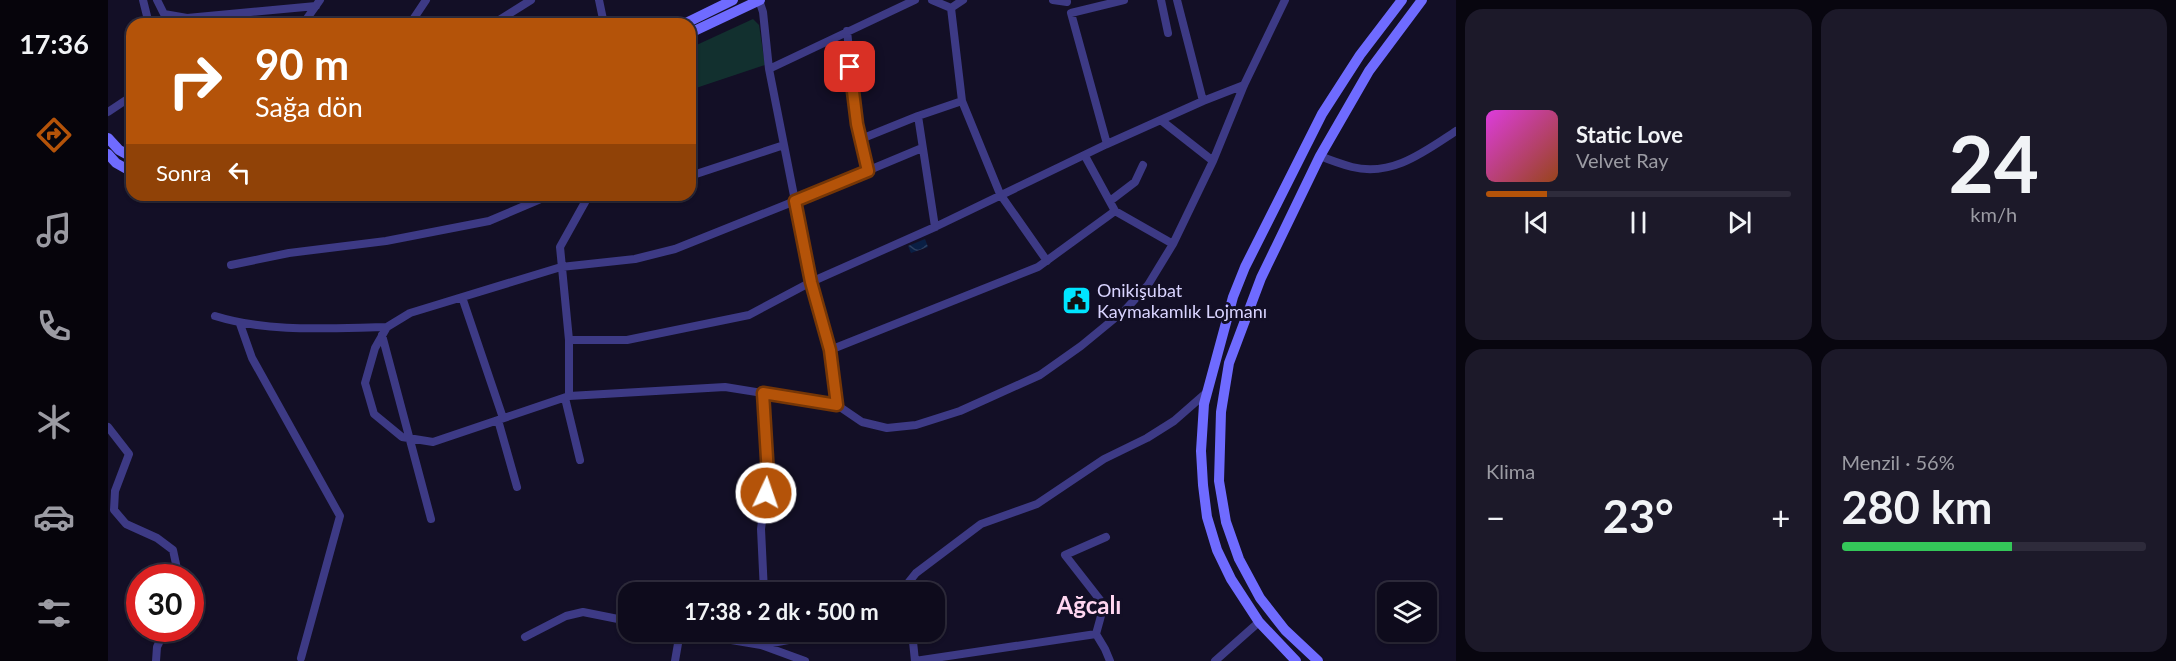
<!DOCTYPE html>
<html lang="tr">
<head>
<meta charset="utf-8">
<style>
  body { margin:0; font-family:Lato,sans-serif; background:#1c1929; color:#f1f3f6; height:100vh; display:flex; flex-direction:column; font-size:22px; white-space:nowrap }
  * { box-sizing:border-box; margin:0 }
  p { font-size:20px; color:#9b9ba3 }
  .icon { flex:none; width:33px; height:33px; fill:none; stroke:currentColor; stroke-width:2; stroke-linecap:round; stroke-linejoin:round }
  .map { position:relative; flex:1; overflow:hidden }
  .drawer { display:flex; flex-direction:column; gap:9px; padding:9px; background:#08060f; width:720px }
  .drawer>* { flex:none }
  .guide { position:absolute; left:18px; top:18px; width:570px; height:183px; border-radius:18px; box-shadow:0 2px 4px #0004,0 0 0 2px #2e2b3b; background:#b45309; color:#fff; overflow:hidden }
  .tools { position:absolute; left:1269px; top:582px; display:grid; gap:12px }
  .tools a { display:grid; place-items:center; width:60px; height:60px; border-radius:12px; background:#0e0b1c; box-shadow:0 2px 4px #0004,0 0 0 2px #2e2b3b; font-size:30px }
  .speed { position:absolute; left:18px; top:564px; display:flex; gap:12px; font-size:30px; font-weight:700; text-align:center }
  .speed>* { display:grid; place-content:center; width:78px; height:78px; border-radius:50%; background:#0e0b1c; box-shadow:0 2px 4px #0004,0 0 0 2px #2e2b3b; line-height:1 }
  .speed .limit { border:9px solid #d22; background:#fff; color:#111 }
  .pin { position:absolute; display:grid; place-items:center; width:51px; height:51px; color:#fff; margin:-26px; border-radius:12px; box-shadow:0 3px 9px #0006 }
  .me { position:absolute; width:66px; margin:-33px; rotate:3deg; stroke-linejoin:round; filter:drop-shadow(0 0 4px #0008) }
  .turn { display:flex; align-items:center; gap:21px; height:126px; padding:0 30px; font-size:27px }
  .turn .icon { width:78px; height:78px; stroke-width:2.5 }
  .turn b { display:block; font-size:42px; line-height:51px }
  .then { display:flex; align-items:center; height:57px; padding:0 30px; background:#0003; gap:12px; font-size:22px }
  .big { font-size:45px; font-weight:700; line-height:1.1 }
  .drawer .tile { flex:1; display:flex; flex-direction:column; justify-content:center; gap:9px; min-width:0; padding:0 21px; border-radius:18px; background:#1c1929 }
  .drawer .dial { align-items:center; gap:0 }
  .dial b { font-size:78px; line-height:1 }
  .song { display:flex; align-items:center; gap:18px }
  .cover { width:72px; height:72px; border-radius:9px; background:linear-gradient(135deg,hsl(300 70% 55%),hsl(20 70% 35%)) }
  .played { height:6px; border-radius:3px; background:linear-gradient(90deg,#b45309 20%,#2e2b3b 20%) }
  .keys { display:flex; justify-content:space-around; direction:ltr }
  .heat { display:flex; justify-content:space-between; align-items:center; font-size:33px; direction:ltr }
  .charge { height:9px; border-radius:4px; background:linear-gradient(90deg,#34c759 56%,#2e2b3b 0) }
  .drawer .tiles { flex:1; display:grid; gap:9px; grid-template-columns:repeat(2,1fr) }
  .trip { position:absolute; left:510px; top:582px; width:327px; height:60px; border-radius:18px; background:#0e0b1c; box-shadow:0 2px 4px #0004,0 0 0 2px #2e2b3b; font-weight:700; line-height:60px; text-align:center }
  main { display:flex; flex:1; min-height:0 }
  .tabs { display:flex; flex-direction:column; width:108px; justify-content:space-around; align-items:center; background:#06040b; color:#9b9ba3 }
  .tabs .icon { width:42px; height:42px }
  .tabs .selected { color:#b45309 }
  .tabs b { font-size:27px; color:#f1f3f6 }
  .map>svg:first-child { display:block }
</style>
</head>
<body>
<main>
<nav class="tabs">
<b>17:36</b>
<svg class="icon selected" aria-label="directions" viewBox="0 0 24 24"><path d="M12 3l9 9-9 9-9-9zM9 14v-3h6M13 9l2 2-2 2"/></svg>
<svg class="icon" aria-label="music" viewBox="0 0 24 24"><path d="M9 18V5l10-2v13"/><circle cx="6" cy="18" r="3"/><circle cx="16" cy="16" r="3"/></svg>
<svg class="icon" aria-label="phone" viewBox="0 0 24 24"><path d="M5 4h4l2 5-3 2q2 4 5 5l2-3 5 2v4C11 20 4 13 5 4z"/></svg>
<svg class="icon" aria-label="climate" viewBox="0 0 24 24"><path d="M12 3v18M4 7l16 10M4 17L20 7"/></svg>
<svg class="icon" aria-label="car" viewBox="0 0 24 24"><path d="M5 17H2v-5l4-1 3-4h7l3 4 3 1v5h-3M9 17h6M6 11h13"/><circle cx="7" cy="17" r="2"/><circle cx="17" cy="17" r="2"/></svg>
<svg class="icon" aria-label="filters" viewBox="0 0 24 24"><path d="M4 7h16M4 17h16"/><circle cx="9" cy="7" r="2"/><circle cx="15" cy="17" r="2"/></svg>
</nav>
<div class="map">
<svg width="1348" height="661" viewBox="0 0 1348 661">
  <defs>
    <pattern id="water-waves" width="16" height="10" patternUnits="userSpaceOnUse" patternTransform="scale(1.5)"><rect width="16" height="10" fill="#0a1f44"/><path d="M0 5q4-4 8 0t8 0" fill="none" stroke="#2d3f60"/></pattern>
  </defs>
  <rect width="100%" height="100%" fill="#130f26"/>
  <path fill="#12302f" d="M645 19 651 25 657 65 582 90V48Z"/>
  <path fill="url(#water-waves)" d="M817 239 820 247 803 253 800 246Z"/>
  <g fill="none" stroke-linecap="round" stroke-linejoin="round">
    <path stroke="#3d3a85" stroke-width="8" d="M35 0 41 24
      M49 0 56 14 79 18 208 6
      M491 0 496 24
      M651 0 655 12 661 69
      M824 0 843 8 854 101 810 116 827 227
      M945 0 959 2
      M1053 0 1060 33
      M843 8 855 0
      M195 24 212 0
      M302 24 318 0
      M385 24 423 0
      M739 31 749 124 760 171
      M854 101 892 194 939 261
      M1095 101 1136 85
      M0 112 24 96
      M1054 121 1105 161
      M753 139 810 116
      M999 144 1095 101 1069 0
      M676 145 703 282 722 350 930 267 1007 211 977 156
      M1212 156C1222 160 1233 164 1244 167 1284 177 1316 152 1348 131
      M582 176 676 145 661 69 807 0
      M1002 201 1027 182 1035 165
      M1007 211 1065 244
      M123 265 181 253 278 241 381 221 442 195
      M354 297 395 418
      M107 316C162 333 221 328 279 327
      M132 324 144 358 232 516 193 658
      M274 335 323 519
      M461 340H519L641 315 703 282 827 227 999 144 963 13 1016 0
      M722 350 729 405 617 387 461 396 325 442 294 437 266 414 257 383 267 348 279 327 302 313 453 267 527 259 567 249 687 201 814 148
      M655 393 660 475 653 529 656 592
      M461 396V340L452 247 481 195
      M457 398 472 460
      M729 405 754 422 779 428 808 425 852 411 932 375 973 346 1018 309 1040 285 1065 244 1105 161 1136 85 1177 0
      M390 420 409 487
      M0 427 21 454 7 491 6 510 18 524 49 538 65 550 71 578
      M998 537 957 555 996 605 988 634 997 649 1002 661
      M787 592 796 588 808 573 873 524 929 504 996 459 1039 438 1066 421 1098 393
      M576 632 653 645 697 661
      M655 632 653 645 713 634 717 632
      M804 632 807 661 988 634
      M417 637 458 616 475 612 520 621
      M48 661 49 647 58 628
      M567 661 572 632
      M1107 661 1151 622"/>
    <path stroke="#6f6bff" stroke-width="10" d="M576 24 625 0
      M582 33 652 0
      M0 138 11 150 24 157
      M0 154 8 163 24 172
      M1188 661 1151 622 1123 579 1109 550 1099 517 1095 485 1093 451 1096 404 1125 297 1137 267 1214 114 1252 55 1294 0
      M1210 661 1177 630 1152 598 1131 559 1118 522 1111 481 1113 412 1121 363 1153 278 1212 156 1261 71 1314 0"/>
  </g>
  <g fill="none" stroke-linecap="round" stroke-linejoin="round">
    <defs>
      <path id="route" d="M658 493 660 475 655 393 729 405 722 350 703 282 687 201 760 171 749 124 742 67"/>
    </defs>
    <use href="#route" stroke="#753606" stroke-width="15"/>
    <use href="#route" stroke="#b45309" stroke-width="10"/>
  </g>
  <defs>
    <symbol id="civic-square" viewBox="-11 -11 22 22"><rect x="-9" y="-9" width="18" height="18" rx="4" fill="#00e5ff" stroke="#130f26"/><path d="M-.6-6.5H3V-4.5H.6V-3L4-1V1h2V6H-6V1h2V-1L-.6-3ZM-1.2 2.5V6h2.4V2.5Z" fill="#111"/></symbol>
  </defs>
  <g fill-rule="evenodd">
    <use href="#civic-square" x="952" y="284" width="33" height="33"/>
  </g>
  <g text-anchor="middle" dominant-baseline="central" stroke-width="6" stroke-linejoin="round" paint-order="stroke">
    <g font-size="18" fill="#d9d4ff" stroke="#130f26" text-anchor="start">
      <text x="989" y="290">Onikişubat<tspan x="989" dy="21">Kaymakamlık Lojmanı</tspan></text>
    </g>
    <g font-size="24" font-weight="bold" fill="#ffd6f0" stroke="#130f26">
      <text x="981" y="604">Ağcalı</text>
    </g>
  </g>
</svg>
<div class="tools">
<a><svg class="icon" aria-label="layers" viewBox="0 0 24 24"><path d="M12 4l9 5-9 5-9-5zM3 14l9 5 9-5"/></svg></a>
</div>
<div class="speed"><div class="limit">30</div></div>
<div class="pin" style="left:742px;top:67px;background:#d93025"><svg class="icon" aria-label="arrive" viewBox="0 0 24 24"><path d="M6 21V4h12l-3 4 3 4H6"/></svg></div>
<svg class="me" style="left:658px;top:493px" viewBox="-20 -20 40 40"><circle r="17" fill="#b45309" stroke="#fff" stroke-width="3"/><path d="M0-11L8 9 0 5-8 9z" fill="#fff"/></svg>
<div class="trip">17:38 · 2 dk · 500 m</div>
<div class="guide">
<div class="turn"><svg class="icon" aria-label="right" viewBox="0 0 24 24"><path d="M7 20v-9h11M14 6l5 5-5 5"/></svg><div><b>90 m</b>Sağa dön</div></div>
<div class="then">Sonra<svg class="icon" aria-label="left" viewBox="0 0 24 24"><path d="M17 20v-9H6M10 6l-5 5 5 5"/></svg></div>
</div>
</div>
<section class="drawer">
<div class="tiles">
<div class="tile">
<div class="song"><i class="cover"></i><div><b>Static Love</b><p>Velvet Ray</p></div></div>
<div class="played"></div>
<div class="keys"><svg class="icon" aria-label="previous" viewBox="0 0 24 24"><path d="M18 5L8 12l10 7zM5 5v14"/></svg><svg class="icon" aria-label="pause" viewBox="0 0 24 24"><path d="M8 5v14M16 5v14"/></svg><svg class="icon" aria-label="next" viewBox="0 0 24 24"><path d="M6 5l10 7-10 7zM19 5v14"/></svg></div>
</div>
<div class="tile dial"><b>24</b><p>km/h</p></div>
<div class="tile"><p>Klima</p>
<div class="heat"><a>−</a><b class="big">23°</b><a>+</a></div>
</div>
<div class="tile"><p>Menzil · 56%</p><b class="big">280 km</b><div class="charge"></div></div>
</div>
</section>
</main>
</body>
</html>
